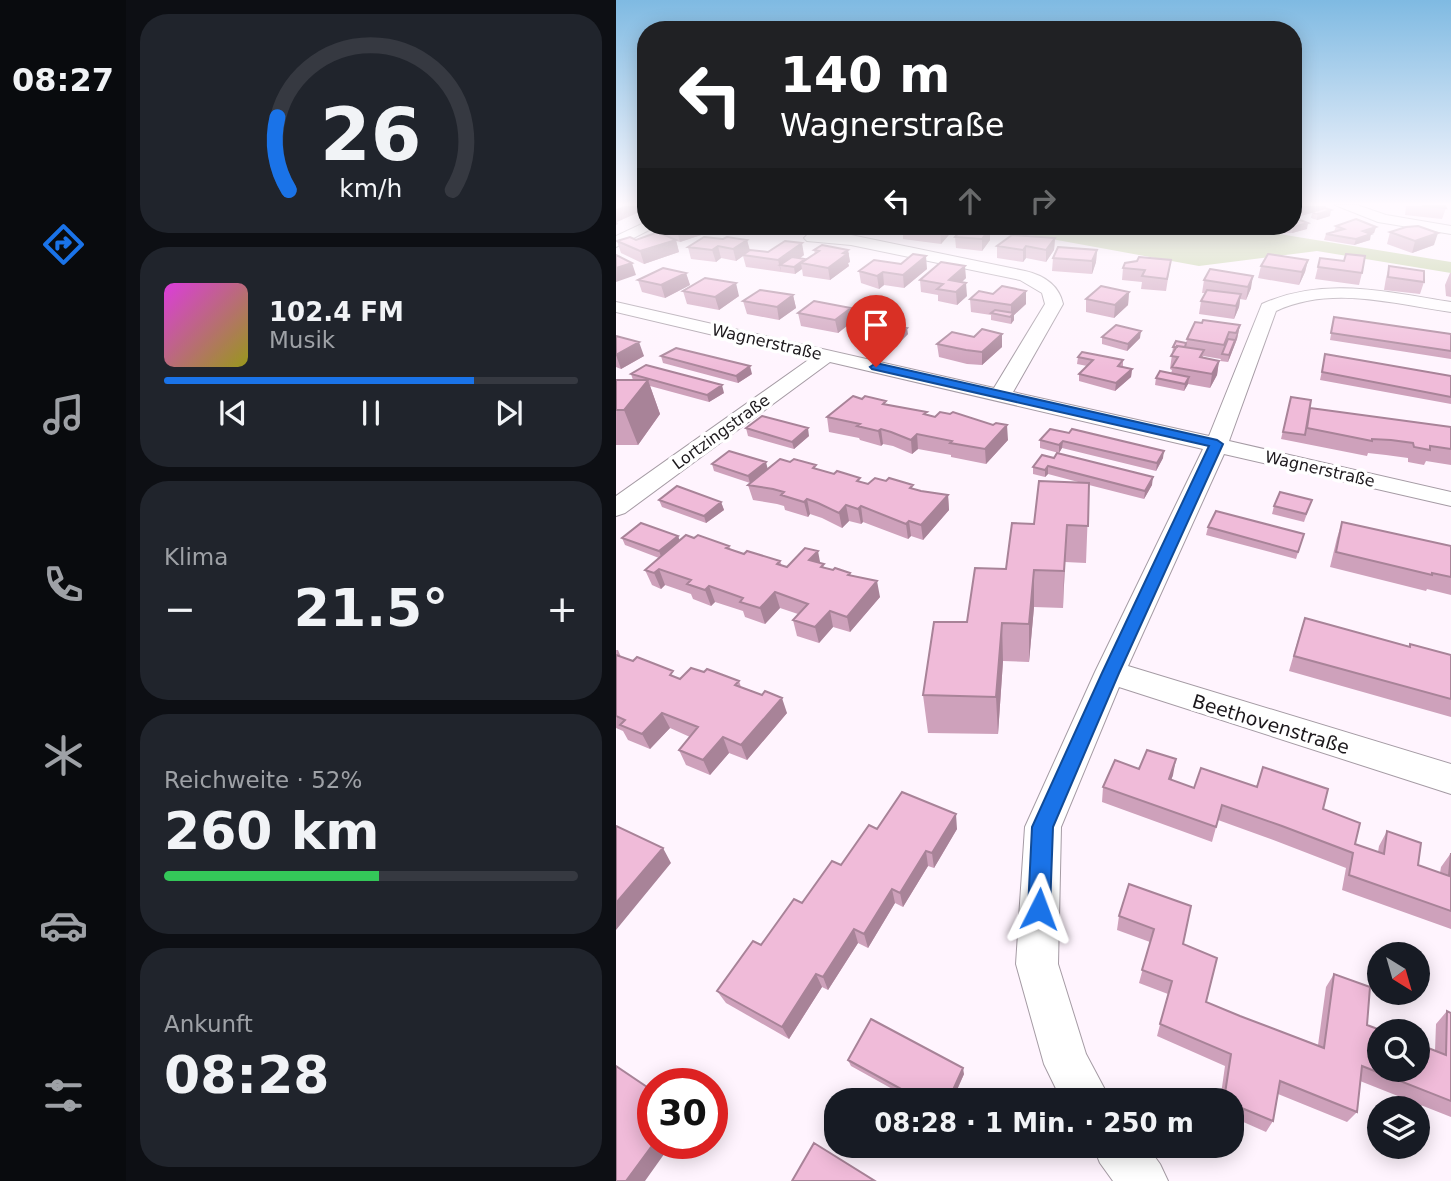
<!DOCTYPE html>
<html lang="de">
<head>
<meta charset="utf-8">
<style>
  body { margin:0; font-family:"DejaVu Sans",sans-serif; background:#20242c; color:#f1f3f6; height:100vh; display:flex; flex-direction:column; font-size:26px; white-space:nowrap }
  * { box-sizing:border-box; margin:0 }
  p { font-size:23px; color:#9ea1a6 }
  .icon { flex:none; width:38px; height:38px; fill:none; stroke:currentColor; stroke-width:2; stroke-linecap:round; stroke-linejoin:round }
  .map { position:relative; flex:1; overflow:hidden }
  .panel { display:flex; flex-direction:column; gap:14px; padding:14px; background:#0d0f14; width:490px }
  .panel>* { flex:none }
  .guide { position:absolute; left:21px; top:21px; width:665px; height:214px; border-radius:28px; box-shadow:0 4px 18px #0003; background:#202124; color:#fff; overflow:hidden }
  .needle { width:46px; rotate:143deg }
  .fabs { position:absolute; left:751px; top:942px; display:grid; gap:14px }
  .fabs a { display:grid; place-items:center; width:63px; height:63px; border-radius:50%; background:#171b24; box-shadow:0 4px 18px #0003; font-size:35px }
  .speed { position:absolute; left:21px; top:1068px; display:flex; gap:14px; font-size:35px; font-weight:700; text-align:center }
  .speed>* { display:grid; place-content:center; width:91px; height:91px; border-radius:50%; background:#171b24; box-shadow:0 4px 18px #0003; line-height:1 }
  .speed .limit { border:10px solid #d22; background:#fff; color:#111 }
  .pin { position:absolute; display:grid; place-items:center; width:60px; height:60px; color:#fff; margin:-72px -30px; border-radius:50% 50% 50% 0; rotate:-45deg; box-shadow:0 0 7px #0007 }
  .pin .icon { rotate:45deg }
  .me { position:absolute; width:77px; margin:-38px; rotate:3deg; stroke-linejoin:round; filter:drop-shadow(0 0 5px #0008) }
  .turn { display:flex; align-items:center; gap:24px; height:147px; padding:0 28px; font-size:32px }
  .turn .icon { width:91px; height:91px; stroke-width:2.5 }
  .turn b { display:block; font-size:49px; line-height:60px }
  .lanes { display:flex; align-items:center; height:66px; padding:0 28px; background:#0003; justify-content:center; gap:35px; direction:ltr }
  .lanes .off { opacity:.35 }
  .big { font-size:52px; font-weight:700; line-height:1.1 }
  .panel .card { flex:1; display:flex; flex-direction:column; justify-content:center; gap:10px; min-width:0; padding:0 24px; border-radius:28px; background:#20242c }
  .panel .dial { align-items:center; gap:0 }
  .dial svg { height:182px; overflow:visible; fill:none; stroke:#363941; stroke-width:7; stroke-linecap:round; text-anchor:middle }
  .dial text { fill:#f1f3f6; stroke:none }
  .song { display:flex; align-items:center; gap:21px }
  .cover { width:84px; height:84px; border-radius:10px; background:linear-gradient(135deg,hsl(300 70% 55%),hsl(60 70% 35%)) }
  .played { height:7px; border-radius:4px; background:linear-gradient(90deg,#1a73e8 75%,#363941 75%) }
  .keys { display:flex; justify-content:space-around; direction:ltr }
  .heat { display:flex; justify-content:space-between; align-items:center; font-size:38px; direction:ltr }
  .charge { height:10px; border-radius:5px; background:linear-gradient(90deg,#34c759 52%,#363941 0) }
  .trip { position:absolute; left:208px; top:1088px; width:420px; height:70px; border-radius:28px; background:#171b24; box-shadow:0 4px 18px #0003; font-weight:700; line-height:70px; text-align:center }
  main { display:flex; flex:1; min-height:0 }
  .menu { display:flex; flex-direction:column; width:126px; justify-content:space-around; align-items:center; background:#090b0e; color:#9ea1a6 }
  .menu .icon { width:49px; height:49px }
  .menu .current { color:#1a73e8 }
  .menu b { font-size:32px; color:#f1f3f6 }
  .map>svg:first-child { display:block }
</style>
</head>
<body>
<main>
<nav class="menu">
<b>08:27</b>
<svg class="icon current" aria-label="directions" viewBox="0 0 24 24"><path d="M12 3l9 9-9 9-9-9zM9 14v-3h6M13 9l2 2-2 2"/></svg>
<svg class="icon" aria-label="music" viewBox="0 0 24 24"><path d="M9 18V5l10-2v13"/><circle cx="6" cy="18" r="3"/><circle cx="16" cy="16" r="3"/></svg>
<svg class="icon" aria-label="phone" viewBox="0 0 24 24"><path d="M5 4h4l2 5-3 2q2 4 5 5l2-3 5 2v4C11 20 4 13 5 4z"/></svg>
<svg class="icon" aria-label="climate" viewBox="0 0 24 24"><path d="M12 3v18M4 7l16 10M4 17L20 7"/></svg>
<svg class="icon" aria-label="car" viewBox="0 0 24 24"><path d="M5 17H2v-5l4-1 3-4h7l3 4 3 1v5h-3M9 17h6M6 11h13"/><circle cx="7" cy="17" r="2"/><circle cx="17" cy="17" r="2"/></svg>
<svg class="icon" aria-label="filters" viewBox="0 0 24 24"><path d="M4 7h16M4 17h16"/><circle cx="9" cy="7" r="2"/><circle cx="15" cy="17" r="2"/></svg>
</nav>
<section class="panel">
<div class="card dial"><svg viewBox="0 0 100 80">
<path d="M14 69A42 42 0 1 1 86 69"/>
<path d="M14 69A42 42 0 0 1 9 37" stroke="#1a73e8"/>
<text x="50" y="56" font-size="32" font-weight="700">26</text>
<text x="50" y="72" font-size="11">km/h</text>
</svg></div>
<div class="card">
<div class="song"><i class="cover"></i><div><b>102.4 FM</b><p>Musik</p></div></div>
<div class="played"></div>
<div class="keys"><svg class="icon" aria-label="previous" viewBox="0 0 24 24"><path d="M18 5L8 12l10 7zM5 5v14"/></svg><svg class="icon" aria-label="pause" viewBox="0 0 24 24"><path d="M8 5v14M16 5v14"/></svg><svg class="icon" aria-label="next" viewBox="0 0 24 24"><path d="M6 5l10 7-10 7zM19 5v14"/></svg></div>
</div>
<div class="card"><p>Klima</p>
<div class="heat"><a>−</a><b class="big">21.5°</b><a>+</a></div>
</div>
<div class="card"><p>Reichweite · 52%</p><b class="big">260 km</b><div class="charge"></div></div>
<div class="card"><p>Ankunft</p><b class="big">08:28</b></div>
</section>
<div class="map">
<svg width="835" height="1181" viewBox="0 0 835 1181">
  <rect width="100%" height="100%" fill="#fff4fe"/>
  <path fill="#bccd99" d="M365 226H614L835 262V273L701 251 583 266Z"/>
  <g fill="none" stroke-linecap="round" stroke-linejoin="round">
    <defs>
      <path id="street" d="M719 205H741L770 215 835 226V234L762 222Z
        M30 222V226H37L35 229 0 247V236Z
        M196 233 235 235 409 271C427 275 443 285 447 304L397 392 593 436 646 304C708 276 770 292 835 302V312C777 304 716 285 660 311L613 441 835 492V506L608 454 512 666 835 764V794L503 687 445 827 442 964 470 1054 495 1101H446L428 1064 400 964 409 827 479 672 587 449 214 362 9 513 0 516V496L195 358 0 312V302L378 388 429 304 426 293 404 280 235 245 191 241 188 238 191 235Z
        M477 1146H531L544 1164 552 1181H497L484 1163Z"/>
    </defs>
    <use href="#street" stroke="#a59ba4" stroke-width="2"/>
    <use href="#street" fill="#fff" fill-rule="evenodd"/>
  </g>
  <path fill="#cea1bb" d="M677 206H710V208L714 216 701 220 695 218 696 213 684 216 678 214 677 216Z
    M790 206H829L830 208 826 219 789 215Z
    M40 226H85L88 234 64 242 60 241 63 252 28 264 5 253 1 241 20 240 42 232Z
    M238 226H337L338 229 325 244 287 239V232L284 235 239 230Z
    M640 226H677L691 229 676 233H660L661 228 652 231Z
    M720 226 760 227 758 233 754 234V240L738 245 708 240 710 234 718 232Z
    M774 232 818 245 796 253 771 244Z
    M339 237 374 240 366 251 340 248Z
    M439 238 438 250 430 262 410 258 407 262 381 258V246Z
    M131 240 134 250 188 255 184 258 190 260 199 254 198 250H232L234 262 232 263 233 266 214 280 187 276 186 269 179 274 130 267 127 256 120 261 105 258 100 262 75 259 72 247Z
    M481 250 480 262 476 274 436 271 437 258Z
    M704 258 728 261 746 273 743 285 699 279Z
    M555 260 550 291 525 289 526 282 506 280 507 268Z
    M692 260 689 272 683 285 642 278 645 266Z
    M773 266 808 282 804 294 768 290 770 278Z
    M311 269 288 288 268 285 263 289 245 283 243 271Z
    M594 269 635 288 630 300 624 299 623 307 618 319 583 314 585 301 589 293H586L588 280Z
    M70 273 74 285 49 298 26 292 22 280Z
    M834 273H835V297L830 296 829 285Z
    M350 278 346 282 351 296 341 305 322 301V295L305 292 304 280Z
    M67 291 123 296 103 310 71 304Z
    M513 292 512 305 498 318 470 312V299Z
    M177 295 180 308 163 320 131 314 127 301Z
    M354 299 410 304 398 315V320L395 324 375 320V315L355 312Z
    M182 313 237 321 222 333 185 326Z
    M717 323 835 334V359L714 340Z
    M624 325 621 339 612 362 604 361 605 359 587 356V358L603 361 601 375 594 388 572 384 568 391 539 385 540 378 555 374 556 370 554 369 557 347 570 343 571 339Z
    M247 334H292L279 347 248 341Z
    M0 336 28 356 5 369 0 367Z
    M486 337 524 338 511 351 486 344Z
    M321 344 386 347 366 365 351 364 323 357Z
    M45 356 136 374 122 383 47 363Z
    M462 357 507 360V367L516 369 515 377 499 391 463 381V374L471 366 461 364Z
    M708 361 835 376V404L704 380Z
    M15 374 108 393 93 402 34 386 44 414 22 445H0V380H17Z
    M675 397 693 410 835 427V465L810 461 808 465 792 462V458L770 455 752 453 751 456 665 439Z
    M270 405 311 415 392 440 370 464 335 457V455L302 449 296 454 277 446 267 444 265 446 244 440 243 438 213 432 211 417Z
    M130 428 193 436 178 449 132 436Z
    M434 429 547 458 540 471 446 448 443 453 424 448V440Z
    M426 455 536 485 528 499 473 485 470 563 449 562 447 608 418 607 413 662 387 661 382 734 312 733 307 695 351 622 390 569 418 524 466 483 432 474 429 477 417 474V467Z
    M96 464 151 469H201L252 484 298 489 305 491 332 495 333 510 307 540 295 536 292 539 247 522 245 524 233 521 226 528 206 518 194 514 192 517 169 510 168 506 161 504 137 500 132 485 134 483 98 471Z
    M43 500 105 502 108 510 90 523 46 507Z
    M658 506 693 508 688 522 656 514Z
    M726 522 835 546V595L811 589 810 591 714 567 721 538Z
    M592 527 688 534 680 559 590 535Z
    M62 536 64 541 78 538 113 546 115 550 128 554 164 561 166 566 171 567 204 563 209 568 217 570 234 573 235 576 264 597 234 632 217 627 203 643 181 636 177 620 182 614 164 608 149 624 129 617 127 611 99 602 95 606 77 599 75 594 49 585 45 589 36 585 29 570 43 558 9 545 6 538Z
    M684 633 793 647 794 644 835 655V717L673 671Z
    M0 650H2L5 657 64 679 88 672 123 681 125 687 171 713 131 760 113 753 94 775 70 765 63 750 74 737 54 728 34 749 12 740 7 731 0 728Z
    M523 769 557 775 555 780 578 788 707 809 739 844 762 852 763 846 771 831 802 865 824 873 825 867 835 853V929L726 890 730 868 660 841 602 820 596 842 486 802 487 787Z
    M261 829H341L318 868 312 866 287 907 279 903 252 948 242 943 212 990 206 987 173 1039 110 1003 101 991 186 903Z
    M513 884 567 944 590 1002 624 1016 702 1045 710 987 718 974 751 1025 819 1051 820 1024 831 1011 835 1013V1117L744 1081 741 1112 731 1122 662 1094 657 1121 650 1132 616 1117V1101H604L609 1066 541 1036 552 994 523 983 534 942 501 930 503 916Z
    M232 1060 348 1074 336 1101H298L235 1066Z"/>
  <path fill="#a88398" d="M9 206H30V209L1 222 2 224 0 225V209Z
    M686 206H710L709 209 684 216Z
    M715 210 714 216 701 220 702 214Z
    M692 223 691 229 676 233 677 227Z
    M75 226H85L88 234 64 242 61 231Z
    M283 226H290L286 227 287 232 284 235Z
    M330 226H337L338 229 325 244 324 232Z
    M653 226H668L652 231Z
    M760 227 758 233 745 237 747 231Z
    M374 228V240L366 251V239Z
    M822 233 818 245 796 253 799 241Z
    M755 234 754 240 738 245 740 239Z
    M439 238 438 250 430 262V250Z
    M60 240 63 252 28 264 24 251Z
    M131 240 134 252 127 255V256L120 261 117 249Z
    M186 243 188 255 172 267 164 265 165 272 162 260Z
    M102 246 105 258 100 262 96 250Z
    M410 246V258L407 262V250Z
    M232 250 234 262 232 263 233 266 214 280 212 268Z
    M481 250 480 262 476 274V261Z
    M310 256 311 269 288 288 287 275Z
    M189 259 185 263 186 269 179 274 178 267Z
    M692 260 689 272 683 285 686 272Z
    M16 263 20 275 0 282V268Z
    M349 266 350 278 336 291 333 280Z
    M267 272 268 285 263 289 261 276Z
    M70 273 74 285 49 298 45 285Z
    M637 276 635 288 630 300 632 287Z
    M120 283 123 296 103 310 99 297Z
    M350 283 351 296 341 305 340 292Z
    M410 291V304L398 315V320L395 324V305Z
    M513 292 512 305 498 318 499 305Z
    M625 294 623 307 618 319 620 306Z
    M177 295 180 308 163 320 161 307Z
    M235 308 237 321 222 333 219 320Z
    M624 325 621 339 612 362 613 355Z
    M291 328 292 334 279 347 278 340Z
    M525 331 524 338 511 351 512 344Z
    M386 334V347L366 365V352Z
    M23 342 28 356 5 369 0 355Z
    M603 361 601 375 594 388 596 374Z
    M134 366 136 374 122 383 120 376Z
    M516 369 515 377 499 391 500 383Z
    M573 377 572 384 568 391 569 384Z
    M32 380 44 414 22 445 8 410Z
    M106 385 108 393 93 402 91 395Z
    M391 425 392 440 370 464 369 449Z
    M192 428 193 436 178 449 176 442Z
    M265 429 267 444 265 446 262 431Z
    M301 434 302 449 296 454 295 440Z
    M447 441 446 448 443 453V445Z
    M548 451 547 458 540 471 541 463Z
    M150 462 152 470 134 483 132 476Z
    M432 466V474L429 477V470Z
    M537 477 536 485 528 499 529 491Z
    M332 495 333 510 307 540 305 525Z
    M191 499 194 514 192 517 188 502Z
    M105 502 108 510 90 523 88 516Z
    M230 505 233 521 226 528 223 513Z
    M245 506 247 522 245 524 242 509Z
    M293 521 295 536 292 539 290 524Z
    M451 525 449 562 447 608 448 571Z
    M62 536 65 544 46 559 43 551Z
    M202 551 205 567 193 560Z
    M43 569 49 585 45 589 38 573Z
    M418 570V607L413 662V624Z
    M261 581 264 597 234 632 231 617Z
    M93 586 99 602 95 606 89 590Z
    M159 592 164 608 149 624 144 608Z
    M214 611 217 627 203 643 199 627Z
    M386 623 387 661 382 734 380 697Z
    M166 698 171 713 131 760 125 745Z
    M46 713 54 728 34 749 26 734Z
    M107 737 113 753 94 775 87 760Z
    M560 759 557 775 550 794 553 779Z
    M340 814 341 829 318 868 316 853Z
    M47 848 55 863 0 930V903Z
    M310 851 312 866 287 907 284 893Z
    M276 889 279 903 252 948 248 934Z
    M238 929 242 943 212 990 207 977Z
    M200 974 206 987 173 1039 166 1027Z
    M347 1068 348 1074 336 1101H332Z
    M38 1143H56L29 1181H10Z"/>
  <path fill="#f0bbd9" stroke="#a88398" stroke-width="2" d="M806 206H829L830 208Z
    M709 208 715 210 702 214 696 212Z
    M740 219 760 227 747 231 755 234 740 239 710 234 728 229 720 226Z
    M684 220 692 223 677 227H662L665 226H677V222Z
    M48 226H75L61 231Z
    M288 226H330L324 232 286 227Z
    M348 226 374 228 366 239 339 237Z
    M802 226 822 233 799 241 774 232 790 227Z
    M42 232 60 240 24 251 1 241 14 237 20 240Z
    M396 235 439 238 430 250 410 246 407 250 381 246Z
    M88 237 107 239 111 237 131 240 117 249 102 246 96 250 72 247Z
    M169 241 186 243 162 260 127 255 134 250 152 252Z
    M206 245 232 250 227 253 231 254 212 268 185 263 203 251 198 250Z
    M442 247 481 250 476 261 437 258Z
    M297 254 310 256 287 275 267 272 261 276 243 271 258 260 285 264Z
    M652 254 692 260 686 272 645 266Z
    M730 254 749 256 746 273 702 267 704 258 728 261Z
    M0 255 16 263 0 268Z
    M176 257 189 259 178 267 164 265Z
    M523 257 555 260 551 279 526 276 529 270 507 268 509 263 521 261Z
    M325 262 349 266 333 280 350 283 340 292 321 289 327 284 304 280Z
    M773 266 808 271V282L772 277Z
    M47 268 70 273 45 285 22 280Z
    M594 269 637 276 632 287 588 280Z
    M89 278 120 283 99 297 67 291Z
    M386 286 410 291 395 305 354 299 363 291 377 294Z
    M485 286 513 292 499 305 470 299Z
    M144 290 177 295 161 307 127 301Z
    M591 290 625 294 620 306 585 301Z
    M198 301 235 308 219 320 182 313Z
    M379 310 398 313 394 317 375 313Z
    M718 317 835 334V351L715 333Z
    M587 320 624 325 620 333 613 332 608 345 571 339 579 322 586 323Z
    M261 322 291 328 278 340 247 334Z
    M500 325 525 331 512 344 486 337Z
    M366 329 386 334 366 352 350 350 321 344 336 332 358 337Z
    M0 336 23 342 0 355Z
    M612 339 619 340 613 355 606 354Z
    M560 341 570 343 569 347 561 346V347H557Z
    M561 346 588 350 584 357 603 361 596 374 556 367 562 357 555 356Z
    M60 348 134 366 120 376 45 356Z
    M466 352 507 360 502 366 516 369 500 383 463 374 477 360 462 357Z
    M709 354 835 376V397L706 372Z
    M30 365 106 385 91 395 15 374Z
    M544 371 573 377 569 384 540 378Z
    M0 380H32L8 410H0Z
    M237 396 246 399 249 396 270 401 267 404 311 412 308 414 319 417 324 412 334 414 337 412 377 425 380 423 391 425 369 449 334 443 336 441 301 434 295 440 275 432 265 429 262 431 241 426 244 424 211 417Z
    M675 397 695 400 689 435 667 432Z
    M694 408 835 427V449L814 446V450L798 447 797 443 775 440 756 439V441L691 428Z
    M146 416 192 428 176 442 130 428Z
    M434 429 453 433 456 429 548 451 541 463 447 441 443 445 424 440Z
    M113 451 150 462 132 476 96 464Z
    M441 453 537 477 529 491 432 466 429 470 417 467 426 455 438 458Z
    M164 459 174 462 178 459 200 465 197 468 218 474 221 471 244 478 241 481 252 484 259 478 270 481 273 478 297 485 294 488 305 491 332 495 305 525 293 521 290 524 245 506 242 509 230 505 223 513 202 503 191 499 188 502 165 495 168 492 157 489 132 485Z
    M423 481 473 483 472 526 451 525 448 571 418 570 413 624 386 623 380 697 307 695 318 622H351L359 568 390 569 396 523 418 524Z
    M61 486 105 502 88 516 43 500Z
    M664 492 696 500 690 514 658 506Z
    M600 511 688 534 682 552 592 527Z
    M726 522 835 546V577L816 573V575L720 552Z
    M25 523 62 536 43 551 6 538Z
    M70 535 78 538 82 535 113 546 110 548 128 554 131 551 164 561 161 564 171 567 189 548 202 551 193 560 208 564 205 567 217 570 219 568 234 573 232 575 261 581 231 617 214 611 199 627 177 620 192 604 159 592 144 608 124 602 127 598 93 586 89 590 71 584 75 580 43 569 38 573 29 570Z
    M689 618 794 647V644L835 655V699L678 656Z
    M0 655 17 661 21 657 57 671 54 675 64 679 75 668 88 672 91 669 123 681 119 685 146 695 149 691 166 698 125 745 107 737 87 760 63 750 82 727 46 713 26 734 4 725 9 720 0 716Z
    M531 750 560 759 553 779 578 788 585 768 641 787 647 767 712 789 707 809 744 823 739 844 768 854 771 831 805 843 802 865 833 876 835 853V911L733 875 737 853 666 826 606 805 600 827 487 787 499 760 523 769Z
    M286 792 340 814 316 853 310 851 284 893 276 889 248 934 238 929 207 977 200 974 166 1027 101 991 137 941 145 945 178 899 186 903 216 861 225 865 253 825 261 829Z
    M0 826 47 848 0 903Z
    M513 884 575 906 567 944 601 958 590 1002 624 1016 708 1048 718 974 754 987 751 1025 767 1031H763V1069H802V1044L830 1055 831 1011 835 1013V1101L746 1066 741 1112 664 1081 657 1121 616 1104V1101L608 1100 615 1054 544 1024 556 981 526 970 538 929 503 916Z
    M255 1019 347 1068 332 1101H307L232 1060Z
    M0 1066 37 1091V1143H38L10 1181H0Z
    M198 1143 259 1181H176Z"/>
  <linearGradient id="sky" x2="0" y2="1"><stop stop-color="#7fbae2"/><stop offset="0.55" stop-color="#fffaff"/><stop offset="1" stop-color="#fffaff" stop-opacity="0"/></linearGradient>
  <rect width="835" height="371" fill="url(#sky)"/>
  <path fill="#1a73e8" stroke="#114b97" stroke-width="2" d="M260 363 601 440 607 444 503 673 437 827 434 909 431 917 423 920 415 917 412 909 416 827 486 673 593 446 256 369 254 367Z"/>
  <g text-anchor="middle" dominant-baseline="central" stroke-width="7" stroke-linejoin="round" paint-order="stroke">
    <g font-size="16" fill="#1c181c" stroke="#fff">
      <text transform="translate(151 342) rotate(13)">Wagnerstraße</text>
      <text transform="translate(105 432) rotate(-36)">Lortzingstraße</text>
      <text transform="translate(704 469) rotate(13)">Wagnerstraße</text>
    </g>
    <g font-size="19" fill="#1c181c" stroke="#fff">
      <text transform="translate(655 724) rotate(17)">Beethovenstraße</text>
    </g>
  </g>
</svg>
<div class="fabs">
<a><svg class="needle" viewBox="-14 -14 28 28"><path d="M0-13l5 13h-10z" fill="#e53935"/><path d="M0 13l5-13h-10z" fill="#9ea1a6"/></svg></a>
<a><svg class="icon" aria-label="search" viewBox="0 0 24 24"><circle cx="10" cy="10" r="6"/><path d="M15 15l6 6"/></svg></a>
<a><svg class="icon" aria-label="layers" viewBox="0 0 24 24"><path d="M12 4l9 5-9 5-9-5zM3 14l9 5 9-5"/></svg></a>
</div>
<div class="speed"><div class="limit">30</div></div>
<div class="pin" style="left:260px;top:367px;background:#d93025"><svg class="icon" aria-label="arrive" viewBox="0 0 24 24"><path d="M6 21V4h12l-3 4 3 4H6"/></svg></div>
<svg class="me" style="left:423px;top:909px" viewBox="-20 -20 40 40"><path d="M0-17L14 15 0 8-14 15z" fill="#1a73e8" stroke="#fff" stroke-width="4"/></svg>
<div class="trip">08:28 · 1 Min. · 250 m</div>
<div class="guide">
<div class="turn"><svg class="icon" aria-label="left" viewBox="0 0 24 24"><path d="M17 20v-9H6M10 6l-5 5 5 5"/></svg><div><b>140 m</b>Wagnerstraße</div></div>
<div class="lanes"><svg class="icon" aria-label="left" viewBox="0 0 24 24"><path d="M17 20v-9H6M10 6l-5 5 5 5"/></svg><svg class="icon off" aria-label="ahead" viewBox="0 0 24 24"><path d="M12 20V5M6 11l6-6 6 6"/></svg><svg class="icon off" aria-label="right" viewBox="0 0 24 24"><path d="M7 20v-9h11M14 6l5 5-5 5"/></svg></div>
</div>
</div>
</main>
</body>
</html>
